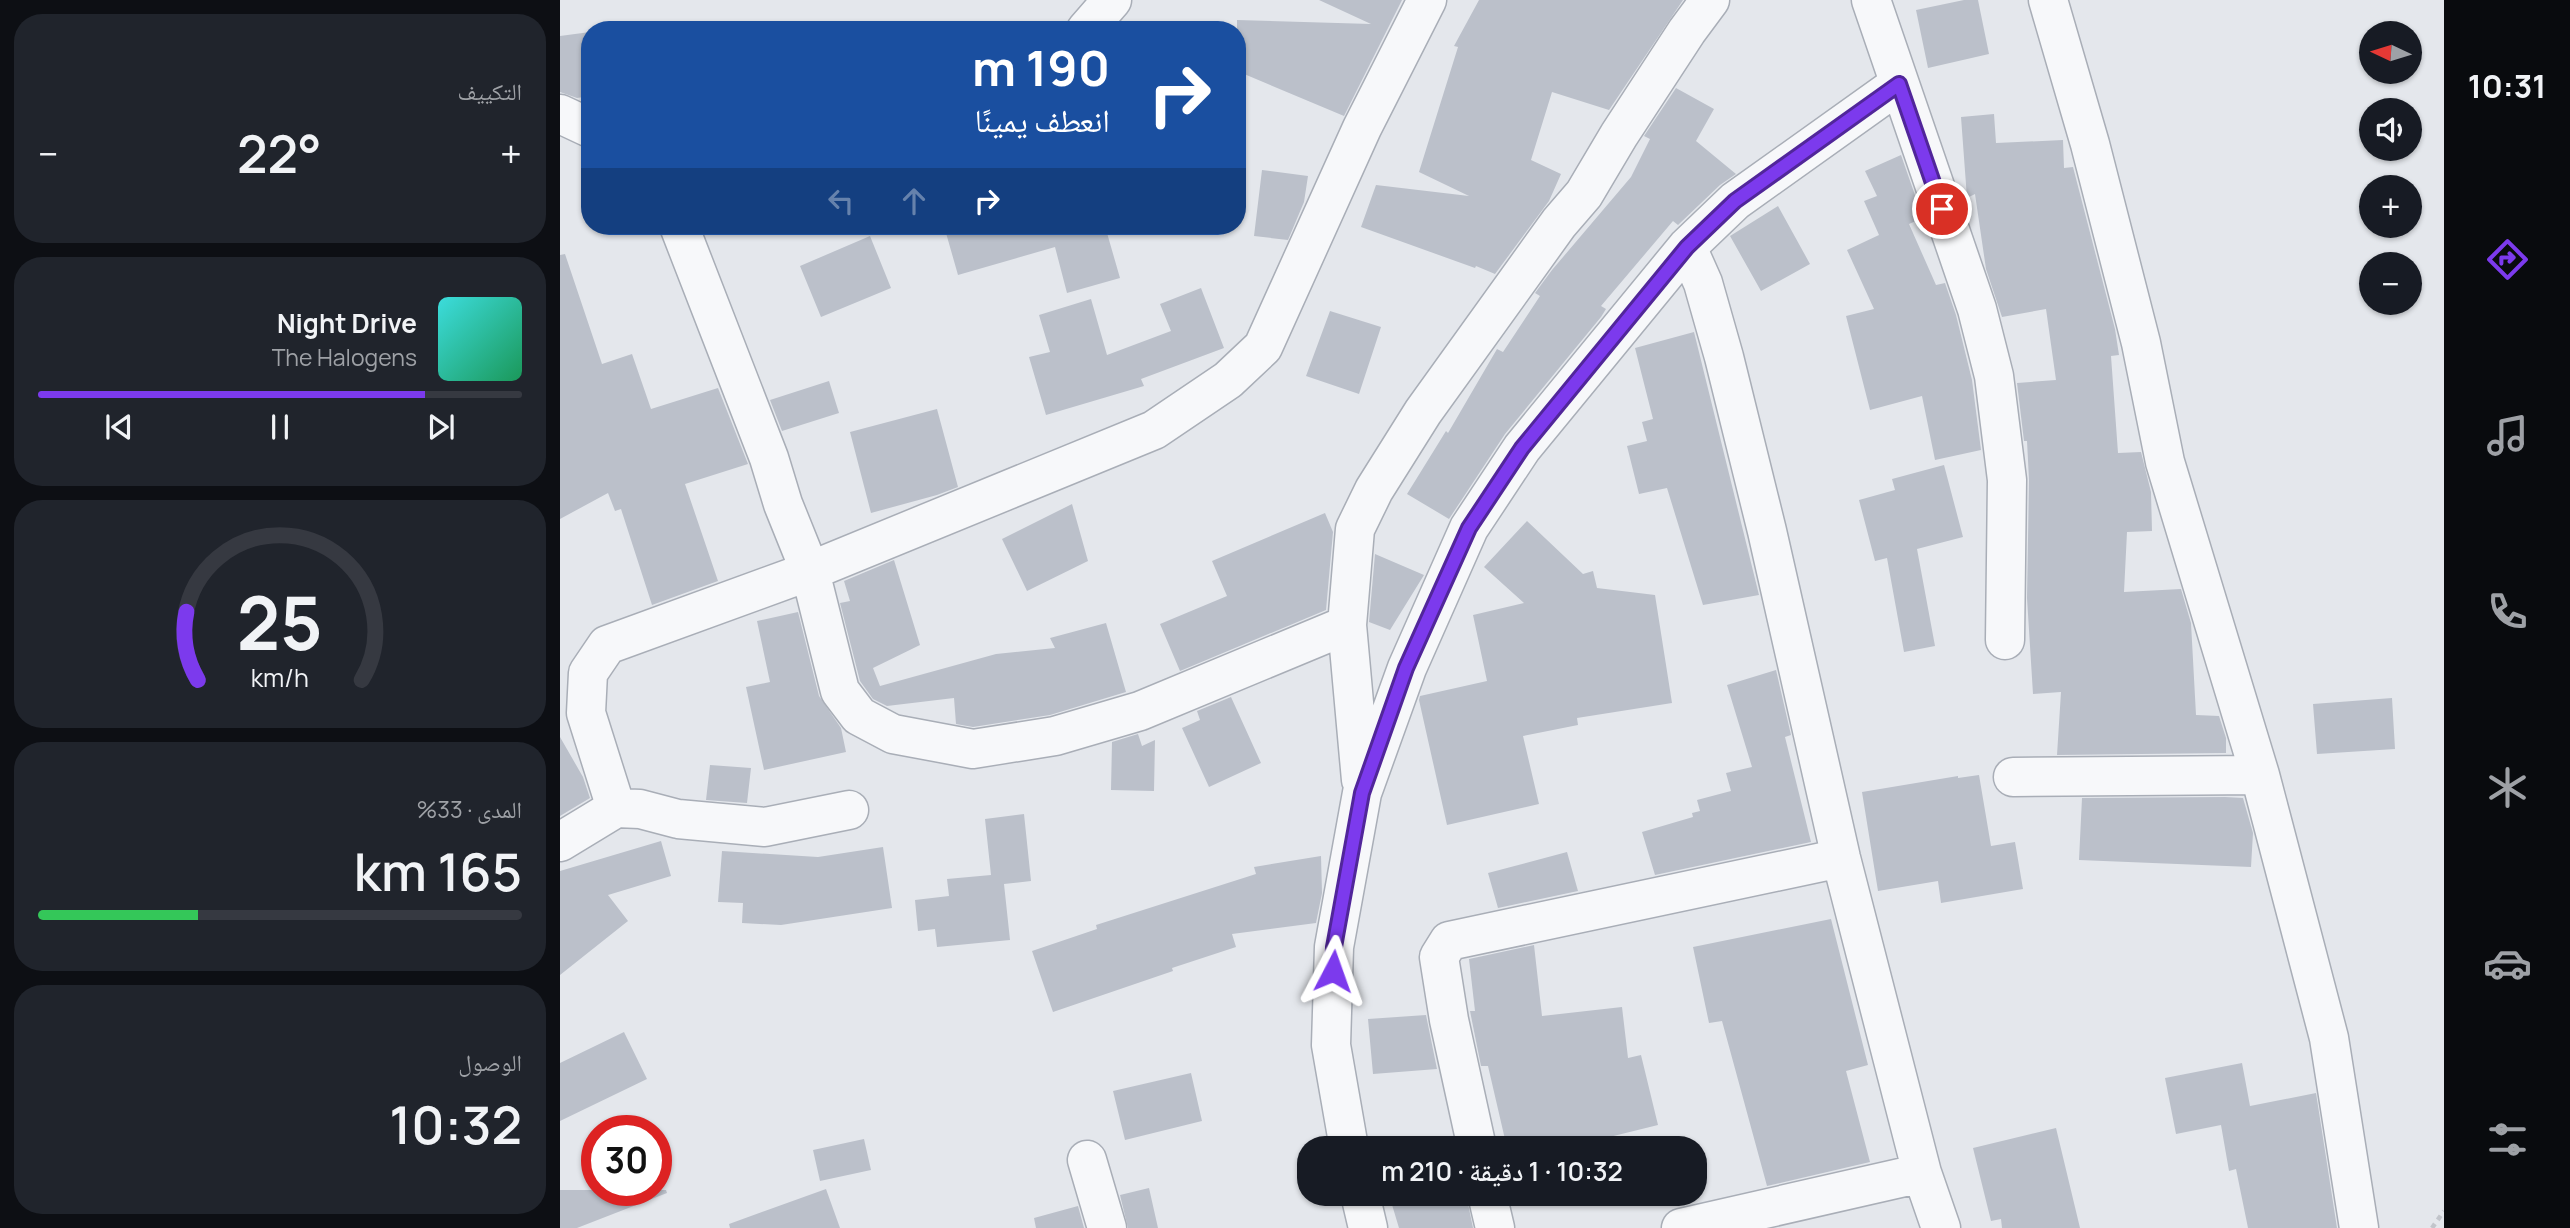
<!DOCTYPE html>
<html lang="ar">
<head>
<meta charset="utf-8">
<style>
  body { margin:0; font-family:Manrope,"Noto Naskh Arabic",sans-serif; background:#20242c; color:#f1f3f6; direction:rtl; height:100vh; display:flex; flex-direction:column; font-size:26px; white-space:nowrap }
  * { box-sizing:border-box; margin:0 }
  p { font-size:23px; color:#9ea1a6 }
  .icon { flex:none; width:38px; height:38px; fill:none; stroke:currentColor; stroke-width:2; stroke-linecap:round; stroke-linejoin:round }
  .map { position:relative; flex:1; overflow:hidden; direction:ltr }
  .side { display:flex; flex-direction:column; gap:14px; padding:14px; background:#0d0f14; width:560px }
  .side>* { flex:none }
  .banner { position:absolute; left:21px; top:21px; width:665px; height:214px; border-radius:28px; box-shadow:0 2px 5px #0004; direction:rtl; background:#1a4fa0; color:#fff; overflow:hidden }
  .needle { width:46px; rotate:274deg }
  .buttons { position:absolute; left:1799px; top:21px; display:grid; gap:14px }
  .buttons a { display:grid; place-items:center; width:63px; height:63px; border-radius:50%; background:#171b24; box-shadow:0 2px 5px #0004; font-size:35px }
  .speed { position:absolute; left:21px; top:1115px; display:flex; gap:14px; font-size:35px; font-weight:700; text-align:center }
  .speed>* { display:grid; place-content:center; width:91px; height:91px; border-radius:50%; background:#171b24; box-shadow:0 2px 5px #0004; line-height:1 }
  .speed .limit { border:10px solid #d22; background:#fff; color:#111 }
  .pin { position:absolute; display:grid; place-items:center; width:60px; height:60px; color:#fff; margin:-30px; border:4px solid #fff; border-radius:50%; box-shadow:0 2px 7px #0007 }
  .me { position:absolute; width:77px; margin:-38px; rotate:4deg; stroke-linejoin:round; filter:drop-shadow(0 0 5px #0008) }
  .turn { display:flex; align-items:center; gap:24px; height:147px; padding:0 21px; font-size:32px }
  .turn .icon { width:91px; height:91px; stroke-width:2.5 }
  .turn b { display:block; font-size:49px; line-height:60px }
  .lanes { display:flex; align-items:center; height:66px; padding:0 21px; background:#0003; justify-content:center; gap:35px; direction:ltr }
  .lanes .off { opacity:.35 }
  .big { font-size:52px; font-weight:600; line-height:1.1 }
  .side .card { flex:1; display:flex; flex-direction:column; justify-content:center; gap:10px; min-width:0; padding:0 24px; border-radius:28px; background:#20242c }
  .side .dial { align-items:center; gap:0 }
  .dial svg { height:182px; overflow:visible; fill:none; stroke:#363941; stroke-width:7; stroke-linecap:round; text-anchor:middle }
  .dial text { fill:#f1f3f6; stroke:none }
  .song { display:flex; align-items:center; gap:21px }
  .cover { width:84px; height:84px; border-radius:10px; background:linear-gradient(135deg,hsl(180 70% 55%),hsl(150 70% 35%)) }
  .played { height:7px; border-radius:4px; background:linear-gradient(90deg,#7c3aed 80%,#363941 80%) }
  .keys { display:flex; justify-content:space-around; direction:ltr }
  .heat { display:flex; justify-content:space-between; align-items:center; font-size:38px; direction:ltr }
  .charge { height:10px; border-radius:5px; background:linear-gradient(90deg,#34c759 33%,#363941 0) }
  .trip { position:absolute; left:737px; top:1136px; width:410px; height:70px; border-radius:28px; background:#171b24; box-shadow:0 2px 5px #0004; font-weight:600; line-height:70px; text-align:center; direction:rtl }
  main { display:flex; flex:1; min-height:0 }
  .tab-bar { display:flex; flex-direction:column; width:126px; justify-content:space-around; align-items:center; background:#090b0e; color:#9ea1a6 }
  .tab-bar .icon { width:49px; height:49px }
  .tab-bar .selected { color:#7c3aed }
  .tab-bar b { font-size:32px; color:#f1f3f6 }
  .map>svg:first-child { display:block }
</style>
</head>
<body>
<main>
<nav class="tab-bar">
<b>10:31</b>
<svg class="icon selected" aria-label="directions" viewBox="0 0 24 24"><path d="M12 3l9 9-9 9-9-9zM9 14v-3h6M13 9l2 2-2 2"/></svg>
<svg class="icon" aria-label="music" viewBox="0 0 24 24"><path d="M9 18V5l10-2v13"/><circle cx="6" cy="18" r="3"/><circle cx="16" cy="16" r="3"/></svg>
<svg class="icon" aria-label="phone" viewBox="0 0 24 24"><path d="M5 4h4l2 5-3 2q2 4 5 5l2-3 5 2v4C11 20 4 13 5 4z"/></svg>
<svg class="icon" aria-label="climate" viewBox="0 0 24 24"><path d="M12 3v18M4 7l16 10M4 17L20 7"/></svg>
<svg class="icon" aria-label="car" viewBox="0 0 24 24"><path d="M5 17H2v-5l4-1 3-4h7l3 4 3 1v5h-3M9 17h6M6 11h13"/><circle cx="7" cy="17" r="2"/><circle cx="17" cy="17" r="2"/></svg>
<svg class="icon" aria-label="filters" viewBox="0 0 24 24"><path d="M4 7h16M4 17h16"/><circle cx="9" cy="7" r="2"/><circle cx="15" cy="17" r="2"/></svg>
</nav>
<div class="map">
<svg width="1884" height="1228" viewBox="0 0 1884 1228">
  <rect width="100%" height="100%" fill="#e4e7ec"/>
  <path fill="#bbc0ca" d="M759 0H842L784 116 677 71V20L811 24Z
    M919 0H1123L1049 110 992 92 971 160 1001 174 989 201 935 274 916 266 915 268 801 227 816 185 909 196 859 172 898 47 894 46Z
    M1404 0H1418L1429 54 1368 68 1356 10Z
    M30 32V96L17 98 0 92V36Z
    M1116 88 1154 109 1136 141 1176 174 1160 185 1118 225 1113 221 1041 306 1046 309 1041 317 945 434 889 519 847 494 886 431 888 433 937 349 943 352 980 296 975 293 992 270 1071 177 1090 139 1084 136Z
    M1434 114 1436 143 1503 140 1504 168 1513 167 1555 329 1559 355 1551 356 1558 453 1581 452 1591 492 1592 531 1567 532 1564 592 1621 589 1631 623 1636 715 1659 716 1666 738V753L1497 755 1501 692 1473 694 1467 598 1469 480 1467 441H1464L1457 383 1496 380 1486 309 1442 317 1426 269 1415 194 1407 198 1401 117Z
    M1341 155 1363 218 1349 224 1376 285 1385 283 1396 315 1412 380 1421 450 1375 460 1362 396 1310 410 1286 316 1314 309 1287 250 1319 235 1304 201 1317 196 1305 171Z
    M702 170 748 176 744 202 728 240 694 236Z
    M1218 206 1250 264 1201 291 1170 236Z
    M384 226H545L560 278 507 293 495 247 398 275Z
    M310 236 331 288 261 317 240 266Z
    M5 254 42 364 72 354 91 409 158 388 188 464 125 484 158 581 92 605 61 509 55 511 48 493 0 519V255Z
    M641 288 664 348 581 379 584 386 486 415 469 357 490 352 479 315 531 299 547 355 611 331 600 304Z
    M770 311 821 327 799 394 746 376Z
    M1134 332 1199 595 1143 605 1107 488 1079 494 1067 446 1087 441 1082 422 1093 419 1075 348Z
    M269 381 279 413 222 431 210 400Z
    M377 409 398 487 377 495 311 513 290 432Z
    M1384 465 1403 537 1357 549 1375 646 1344 652 1327 558 1315 561 1299 500 1335 490 1332 479Z
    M512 504 528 561 467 591 442 539Z
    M765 513 773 532 766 610 620 671 600 624 667 596 652 561Z
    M967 521 1023 574 1033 571 1037 588 1095 595 1112 703 1017 718 1018 725 963 736 979 804 887 825 859 700 860 696 927 681 913 615 964 603 924 567Z
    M815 554 864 575 830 630 809 622Z
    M334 560 360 645 313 668 320 686 436 654 495 648 490 638 546 623 566 692 490 715 413 727 396 724 394 698 327 706 313 699 300 681 280 603 290 601 284 581Z
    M238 612 259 696 281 728 286 752 204 770 186 687 210 682 197 621Z
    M1216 670 1231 735 1225 737 1251 842 1095 875 1082 832 1133 817 1132 813 1140 811 1137 800 1171 791 1166 773 1192 767 1167 685Z
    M671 697 701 763 649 787 622 728 640 720 637 711Z
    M1832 698 1835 749 1757 754 1753 704Z
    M578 734 582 746 595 740 594 791 551 790 552 742Z
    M0 737 23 777 30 798 0 816Z
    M150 765 191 768 187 803 146 800Z
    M1419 775 1431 846 1455 842 1463 889 1381 903 1378 881 1318 891 1302 792 1398 776V778Z
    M1665 797 1683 798 1693 833 1691 867 1519 860 1522 798Z
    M464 814 471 881 444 884 450 940 377 947 375 929 358 931 355 900 389 896 387 879 431 875 425 819Z
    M101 841 111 876 48 895 68 921 0 975V871Z
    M323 847 332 908 221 925 182 923 183 903 158 902 162 851 258 857Z
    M1007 852 1018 891 938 908 928 873Z
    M761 856 762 893 756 923 672 934 676 947 612 968 613 971 493 1012 472 951 537 929 536 925 696 874 694 867Z
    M1271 919 1308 1065 1286 1071 1310 1162 1207 1186 1162 1021 1149 1023 1133 947Z
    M974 945 982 1016 1062 1007 1068 1058 1081 1055 1098 1125 1005 1148H947L928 1066H921L910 1011H915L909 959Z
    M866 1015 877 1069 813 1074 808 1019Z
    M64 1032 87 1079 0 1121V1063Z
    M1682 1063 1690 1106 1756 1093 1777 1228H1688L1676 1169 1669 1171 1661 1125 1616 1134 1605 1078Z
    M631 1073 642 1121 565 1140 553 1091Z
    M1496 1128 1520 1228H1442L1441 1219 1431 1221 1413 1148Z
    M304 1139 311 1170 260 1181 253 1150Z
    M589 1188 598 1228H568L560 1195Z
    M266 1189 280 1228H170L169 1224Z
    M0 1190H106L107 1193 17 1228H0Z
    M847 1194H906L913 1228H839L830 1198Z
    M518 1206 524 1228H476L474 1218Z"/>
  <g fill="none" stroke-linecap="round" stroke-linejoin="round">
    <defs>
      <path id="street" d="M1311 0 1417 309 1434 376 1447 480 1445 640
        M526 30 552 0
        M0 114 30 128
        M119 226 209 458 223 504 250 571 280 691 299 716 333 734 413 749 495 736 580 711 787 625
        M1127 247 1143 283 1164 357 1207 531 1281 858 1362 1173 1381 1228
        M1700 775 1769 1038 1799 1228
        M1453 777 1700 775 1605 462 1581 343 1530 144 1488 0
        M801 780 787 625 795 529 814 490 863 412 999 223 1024 194 1059 135 1127 31 1150 0
        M289 810 205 827 118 819 80 809 56 808 26 713 28 673 47 645 250 571 594 430 668 380 703 347 802 128 867 0
        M0 842 56 808
        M789 1148 771 1045 774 947 802 793 847 668 909 528 962 448 1127 247 1175 201 1339 84
        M917 1148 889 1020 879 957 889 941 1281 858
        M527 1160 547 1228
        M800 1194 808 1228
        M927 1194 935 1228
        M1121 1228 1362 1173"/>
    </defs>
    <use href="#street" stroke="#a9aeb7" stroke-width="41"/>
    <path stroke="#c2c5cb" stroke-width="4.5" stroke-dasharray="5 5" stroke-linecap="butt" d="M1872 1228 1884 1211"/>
    <use href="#street" stroke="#f7f8fa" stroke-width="38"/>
  </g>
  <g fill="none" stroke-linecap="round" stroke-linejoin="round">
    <defs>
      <path id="route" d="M773 971 774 947 802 793 846 668 909 528 962 448 1127 247 1175 201 1339 84 1382 209"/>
    </defs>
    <use href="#route" stroke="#51269a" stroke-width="18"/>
    <use href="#route" stroke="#7c3aed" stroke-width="12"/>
  </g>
</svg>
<div class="buttons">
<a><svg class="needle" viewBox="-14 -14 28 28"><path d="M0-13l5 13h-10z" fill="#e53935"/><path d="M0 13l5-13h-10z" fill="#9ea1a6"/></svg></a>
<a><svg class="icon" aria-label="sound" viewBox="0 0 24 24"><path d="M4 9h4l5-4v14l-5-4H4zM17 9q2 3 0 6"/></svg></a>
<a>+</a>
<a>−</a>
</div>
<div class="speed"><div class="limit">30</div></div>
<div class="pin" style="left:1382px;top:209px;background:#d93025"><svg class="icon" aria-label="arrive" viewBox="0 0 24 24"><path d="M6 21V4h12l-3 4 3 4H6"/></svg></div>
<svg class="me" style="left:773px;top:971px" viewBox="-20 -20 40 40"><path d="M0-17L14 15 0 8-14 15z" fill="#7c3aed" stroke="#fff" stroke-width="4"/></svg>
<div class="trip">10:32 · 1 دقيقة · 210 m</div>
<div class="banner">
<div class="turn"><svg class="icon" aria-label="right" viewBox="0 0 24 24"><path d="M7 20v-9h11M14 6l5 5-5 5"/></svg><div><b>190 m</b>انعطف يمينًا</div></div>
<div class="lanes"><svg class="icon off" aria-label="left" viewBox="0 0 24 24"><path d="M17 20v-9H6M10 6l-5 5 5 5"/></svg><svg class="icon off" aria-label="ahead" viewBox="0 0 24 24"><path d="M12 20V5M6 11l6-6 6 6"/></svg><svg class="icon" aria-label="right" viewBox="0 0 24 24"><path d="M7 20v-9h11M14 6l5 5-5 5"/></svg></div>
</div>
</div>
<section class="side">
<div class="card"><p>التكييف</p>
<div class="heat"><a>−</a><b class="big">22°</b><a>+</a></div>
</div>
<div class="card">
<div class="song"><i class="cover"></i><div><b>Night Drive</b><p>The Halogens</p></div></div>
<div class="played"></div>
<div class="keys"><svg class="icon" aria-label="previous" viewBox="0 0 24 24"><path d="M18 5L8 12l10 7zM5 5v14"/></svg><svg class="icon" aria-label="pause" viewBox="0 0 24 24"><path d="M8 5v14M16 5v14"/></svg><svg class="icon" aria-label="next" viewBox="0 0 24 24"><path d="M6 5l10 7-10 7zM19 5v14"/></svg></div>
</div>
<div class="card dial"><svg viewBox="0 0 100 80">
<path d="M14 69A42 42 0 1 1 86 69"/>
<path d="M14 69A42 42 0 0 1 9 39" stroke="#7c3aed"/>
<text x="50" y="56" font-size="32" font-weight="700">25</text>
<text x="50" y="72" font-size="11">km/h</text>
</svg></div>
<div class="card"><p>المدى · 33%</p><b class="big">165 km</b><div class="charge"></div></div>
<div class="card"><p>الوصول</p><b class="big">10:32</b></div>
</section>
</main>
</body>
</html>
